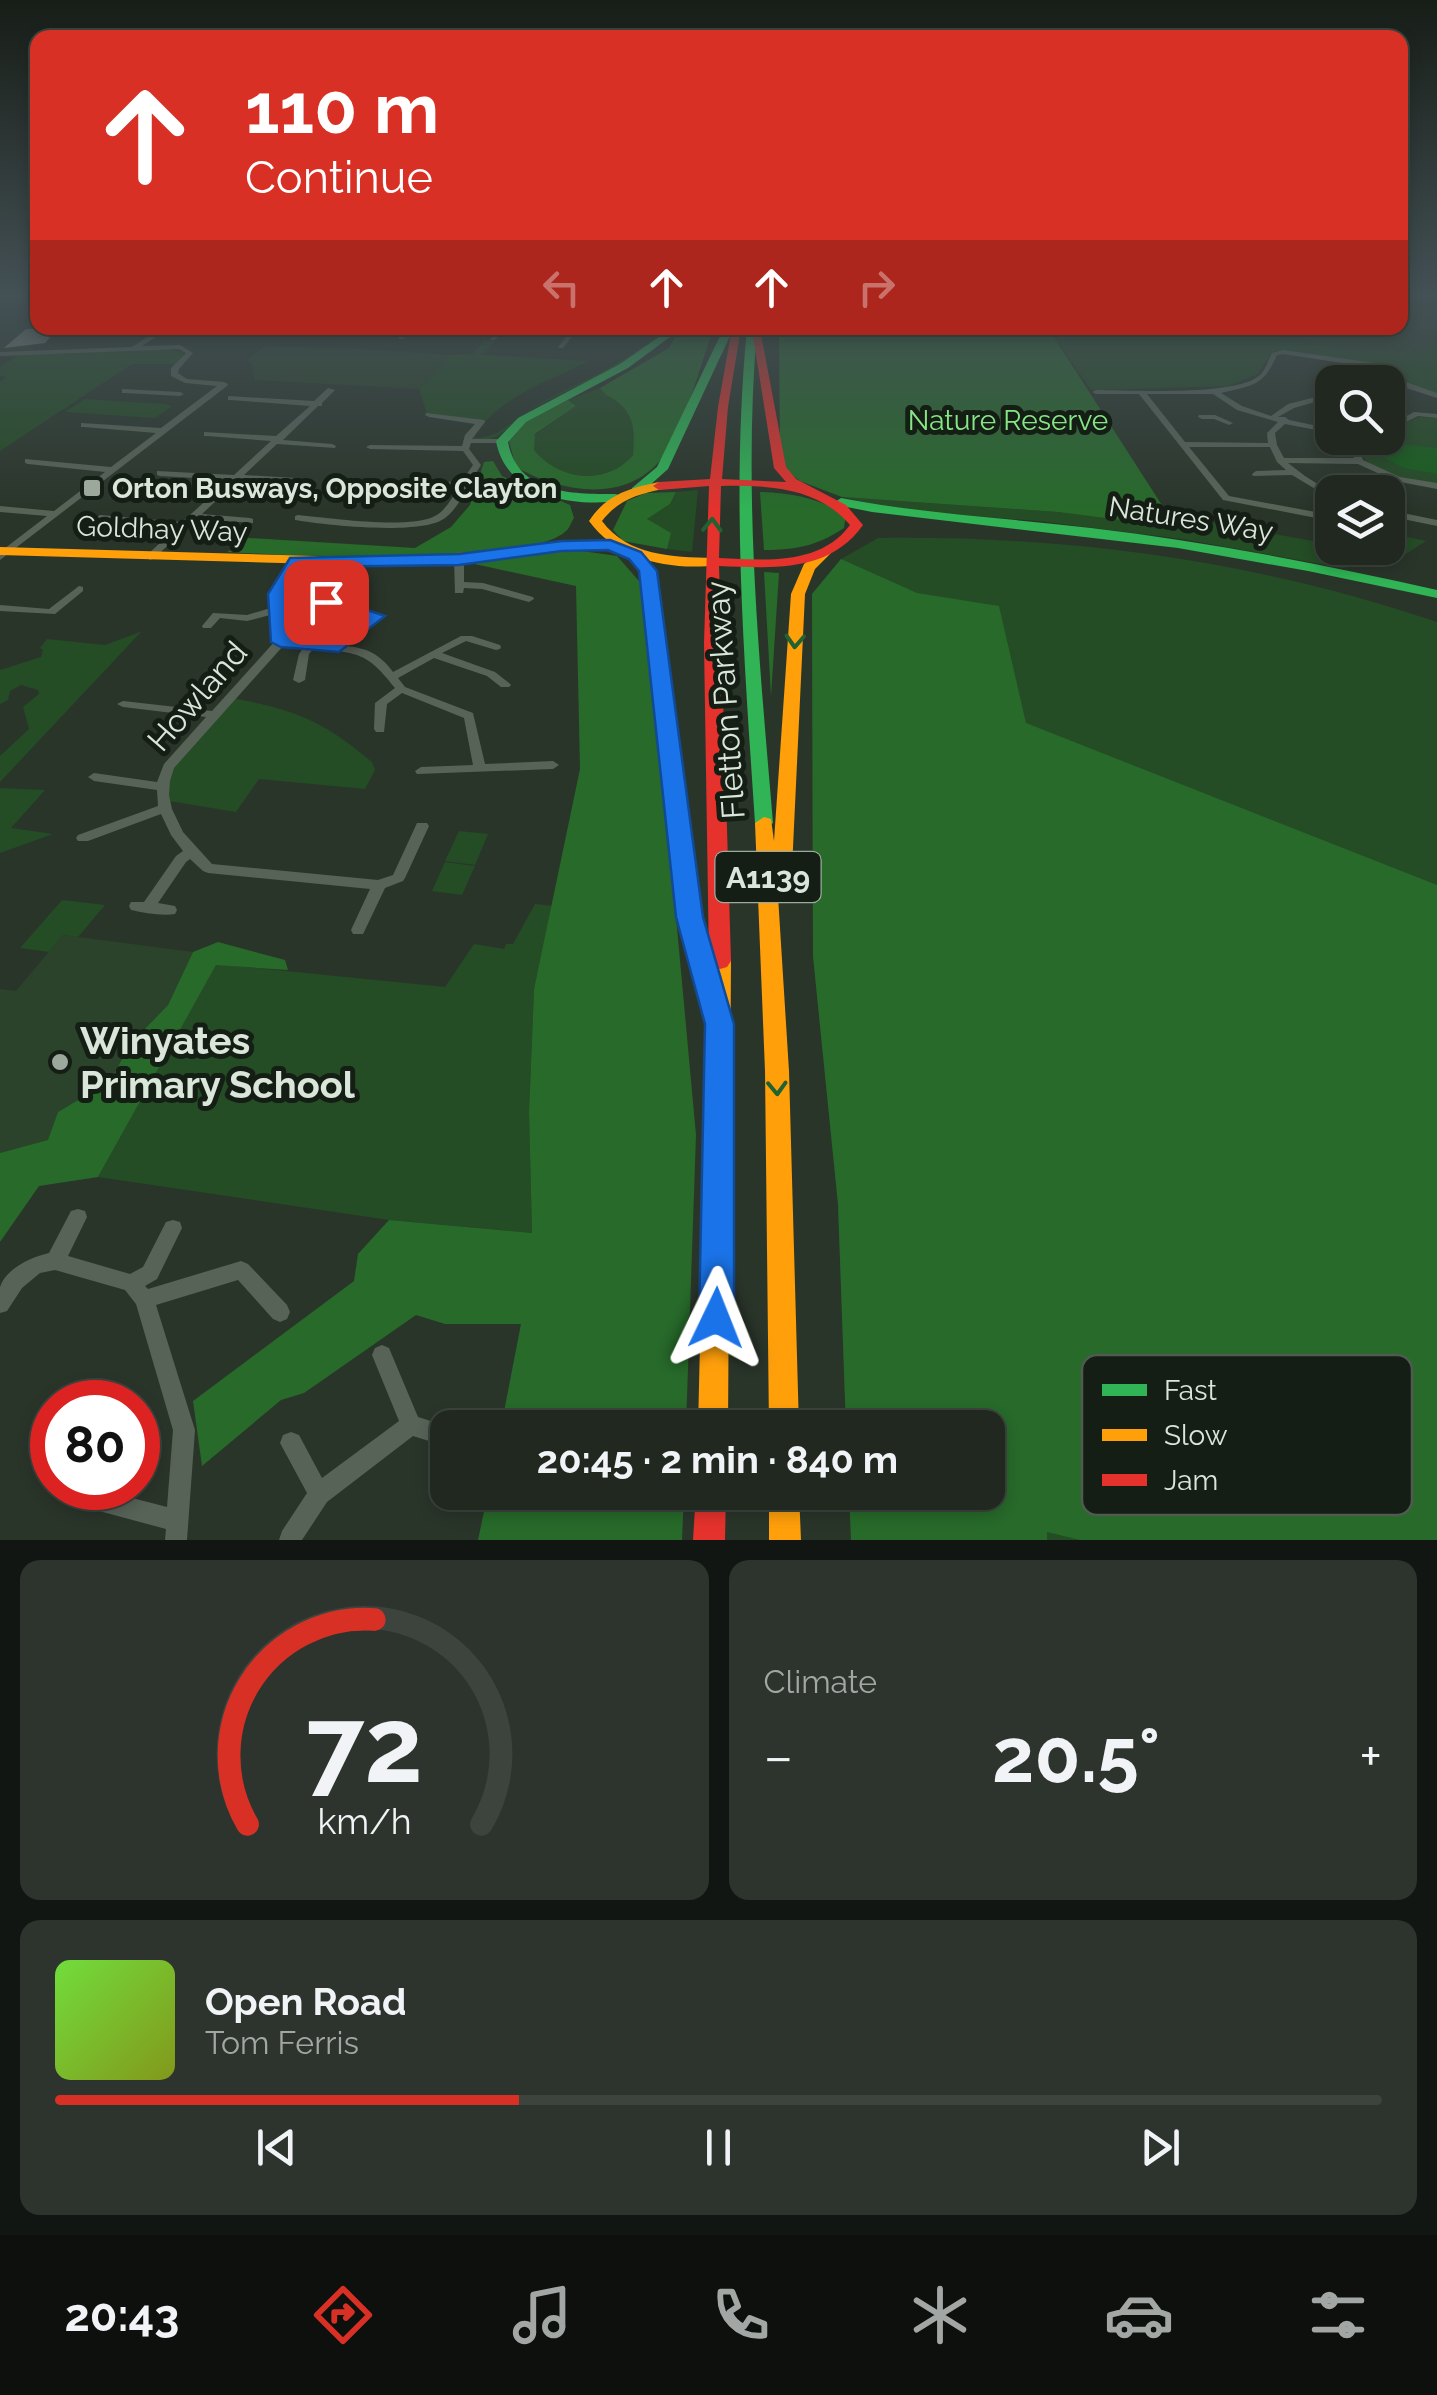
<!DOCTYPE html>
<html lang="en">
<head>
<meta charset="utf-8">
<style>
  body { margin:0; font-family:Raleway,sans-serif; background:#2d342d; color:#f1f3f6; height:100vh; display:flex; flex-direction:column; font-size:38px; white-space:nowrap }
  * { box-sizing:border-box; margin:0 }
  p { font-size:32px; color:#a2a6a5 }
  .icon { flex:none; width:55px; height:55px; fill:none; stroke:currentColor; stroke-width:2; stroke-linecap:round; stroke-linejoin:round }
  .map { position:relative; height:1540px; overflow:hidden }
  .drawer { display:flex; flex-direction:column; gap:20px; padding:20px; background:#121612; flex:1 }
  .drawer>* { flex:none }
  .top-card { position:absolute; left:30px; top:30px; width:1378px; height:305px; border-radius:20px; box-shadow:0 5px 15px #0003,0 0 0 2px #3d443e; background:#d93025; color:#fff; overflow:hidden }
  .fabs { position:absolute; left:1315px; top:365px; display:grid; gap:20px }
  .fabs a { display:grid; place-items:center; width:90px; height:90px; border-radius:20px; background:#202820; box-shadow:0 5px 15px #0003,0 0 0 2px #3d443e; font-size:50px }
  .speed { position:absolute; left:30px; top:1380px; display:flex; gap:20px; font-size:50px; font-weight:700; text-align:center }
  .speed>* { display:grid; place-content:center; width:130px; height:130px; border-radius:50%; background:#202820; box-shadow:0 5px 15px #0003,0 0 0 2px #3d443e; line-height:1 }
  .speed .limit { border:15px solid #d22; background:#fff; color:#111 }
  .pin { position:absolute; display:grid; place-items:center; width:85px; height:85px; color:#fff; margin:-42px; border-radius:20px; box-shadow:0 5px 15px #0006 }
  .me { position:absolute; width:110px; margin:-55px; rotate:2deg; stroke-linejoin:round; filter:drop-shadow(0 0 8px #0008) }
  .turn { display:flex; align-items:center; gap:35px; height:210px; padding:0 50px; font-size:45px }
  .turn .icon { width:130px; height:130px; stroke-width:2.5 }
  .turn b { display:block; font-size:70px; line-height:85px }
  .lanes { display:flex; align-items:center; height:95px; padding:0 50px; background:#0003; justify-content:center; gap:50px; direction:ltr }
  .lanes .off { opacity:.35 }
  .big { font-size:75px; font-weight:700; line-height:1.1 }
  .drawer .tile { flex:1; display:flex; flex-direction:column; justify-content:center; gap:15px; min-width:0; padding:0 35px; border-radius:20px; background:#2d342d }
  .drawer .dial { align-items:center; gap:0 }
  .dial svg { height:260px; overflow:visible; fill:none; stroke:#3d443e; stroke-width:7; stroke-linecap:round; text-anchor:middle }
  .dial text { fill:#f1f3f6; stroke:none }
  .song { display:flex; align-items:center; gap:30px }
  .cover { width:120px; height:120px; border-radius:15px; background:linear-gradient(135deg,hsl(100 70% 55%),hsl(70 70% 35%)) }
  .played { height:10px; border-radius:5px; background:linear-gradient(90deg,#d93025 35%,#3d443e 35%) }
  .keys { display:flex; justify-content:space-around; direction:ltr }
  .heat { display:flex; justify-content:space-between; align-items:center; font-size:55px; direction:ltr }
  .drawer .tiles { flex:1; display:grid; gap:20px; grid-template-columns:1fr 1fr }
  .tile:last-child { grid-column:span 2 }
  .trip { position:absolute; left:430px; top:1410px; width:575px; height:100px; border-radius:20px; background:#202820; box-shadow:0 5px 15px #0003,0 0 0 2px #3d443e; font-weight:700; line-height:100px; text-align:center }
  .menu { display:flex; height:160px; justify-content:space-around; align-items:center; background:#0d100d; color:#a2a6a5 }
  .menu .icon { width:70px; height:70px }
  .menu .active { color:#d93025 }
  .menu b { font-size:45px; color:#f1f3f6 }
  .map>svg:first-child { display:block }
</style>
</head>
<body>
<div class="map">
<svg width="1437" height="1540" viewBox="0 0 1437 1540">
  <rect width="100%" height="100%" fill="#2a352a"/>
  <path fill="#2b432b" d="M1400 294H1437V348L1396 357 1276 339 1282 328H1400Z
    M264 346 360 349 453 355 419 389 255 380 251 362 246 361Z
    M63 935 193 952 168 1005 129 1044 110 1081 58 1112 49 1140 0 1153V989L16 991Z"/>
  <path fill="#244c25" d="M644 328C651 328 659 326 663 333 625 370 572 385 527 412 516 418 508 430 497 436 490 440 482 440 474 440L472 435 480 430 483 421 427 414 419 389 453 355 473 354 483 341H495L483 355 588 361C556 378 514 392 489 418 482 424 481 430 473 436L476 438C500 438 516 417 537 405 580 381 624 365 661 332Z
    M1048 328H1282L1277 339 1396 357 1437 348V394L1403 383 1377 365 1281 350 1271 353 1258 374 1228 386 1091 390Z
    M168 348 183 354 176 364H132L0 451V382L7 377 0 376V367L20 354Z
    M600 388C606 397 612 397 621 404 636 418 634 436 633 455 607 486 559 481 533 450L535 435 576 406 568 400Z
    M85 399 165 404 172 406 155 418 65 412Z
    M1419 417 1437 418V485C1411 479 1369 475 1357 448L1367 438H1388V431Z
    M698 490 692 552 667 549 670 533 646 519 670 504 676 492Z
    M842 497 1058 512 1175 526 1169 515 1374 552 1377 548H1388V533L1426 541 1404 555 1343 568 1182 539 1038 521 897 510Z
    M878 538C1067 535 1258 561 1437 622V1540H1047L1046 1532 988 1492V1428L846 1427 838 1204 813 956 812 594 841 559Z
    M140 632H141L0 782V756L29 729 23 707 39 694 38 690 21 685 10 691 8 700 0 704V670L41 657 43 650 40 648 47 639 105 645Z
    M232 698C296 710 322 720 372 762L375 770 365 789 259 779 236 812 163 800 171 767Z
    M0 788 45 790 11 828 53 834 0 853Z
    M459 831 488 834 475 865 445 861Z
    M445 862 475 866 462 895 432 891Z
    M62 900 105 905 78 937 63 935 49 952 20 948Z
    M535 904 553 906 534 989 529 1113 532 1233 389 1220 98 1177 216 964 445 987 474 944 504 949 506 944H513Z"/>
  <path fill="#276a2a" d="M680 328H714C700 365 690 408 671 444 639 505 567 496 516 467L508 438 519 425 568 400 576 406 535 434 534 450C559 481 607 486 633 455 634 436 636 418 620 404 612 397 606 397 600 388L669 348Z
    M779 328H1048L1176 527 1058 512 842 497 800 481 787 472 780 456Z
    M493 461 502 476 570 505 574 518C571 522 570 528 566 531 529 567 284 556 227 552L248 538 415 548 451 527 470 505 484 462Z
    M676 492 670 504 647 519 671 533 667 549 623 541 613 530 627 501 646 493Z
    M760 492C791 493 819 498 846 515L844 528C817 546 796 550 764 550Z
    M568 549 617 556 646 589 696 1135 686 1427H501L521 1324H445L416 1315 304 1393 281 1400 202 1466 193 1401 354 1281 358 1254 389 1220 532 1233 529 1113 534 989 580 769 576 586 470 563Z
    M841 559 917 593 999 606 1026 723 1437 885V1540H1080L1047 1532V1540H851L849 1493 988 1492V1428L846 1427 838 1204 813 956 812 594Z
    M764 572 779 573 771 696Z
    M218 942 285 960 288 970 216 965 98 1177 39 1186 0 1242V1153L48 1140 58 1112 110 1081 130 1044 168 1005 193 952Z
    M488 1493H684L682 1540H478Z"/>
  <path fill="#175f1c" d="M1399 444 1437 448V474L1404 468 1385 458 1383 450Z"/>
  <path fill="#808a80" d="M58 328 45 343 4 348 26 329Z"/>
  <g fill="none" stroke-linecap="round" stroke-linejoin="round">
    <path fill="#586358" fill-rule="evenodd" d="M161 328 192 333 189 335 162 333 142 346 180 345 193 353 179 369 178 373 187 379 224 382 228 384 227 386 0 560V552L47 516 0 512V506L54 511 105 472 28 464 25 463V459L111 467 156 433 84 427H81V423L161 428 217 386 185 383 171 376V368L186 353 179 349 0 356V352L132 347Z
      M257 328 313 332 319 328H325L315 336 255 331V329Z
      M410 328H416L403 339H399V337Z
      M501 328H507L495 340H491V338Z
      M573 328H579L563 348H559L558 347Z
      M596 328H637L634 330H599Z
      M1283 350 1374 363 1400 380 1437 393V398L1394 384 1369 367 1283 354 1277 355C1263 387 1253 385 1221 393L1242 406 1271 416 1288 404 1332 393V397L1294 408 1278 417H1285L1289 420 1332 429V433L1285 424 1275 433 1277 445 1284 458H1354L1350 445 1356 438H1364L1358 445 1363 460 1400 477 1437 483V489L1395 481 1358 464 1288 463 1305 476 1332 493V499L1292 475 1253 476 1252 474 1256 471 1286 470 1277 462 1270 447H1189L1229 496 1332 515V521L1223 500 1139 394H1096L1092 392 1096 390C1129 390 1240 397 1261 374 1266 369 1269 358 1272 353ZM1147 394H1213L1237 410 1278 422 1267 433 1268 443 1185 442Z
      M328 388 335 390 322 403V406H318L283 440 332 444 336 446 335 448 277 444 244 475 296 478 300 481 299 483 238 480 202 514 250 518 253 519V523L197 519 153 559 150 560 145 557 147 555 177 527 100 521 95 518 100 515 182 522 229 480 160 476 157 475V471L234 475 271 441 207 436H204V432L276 436 310 406 231 400H228V396L314 401Z
      M122 389 180 392 184 394 180 396 125 393H122Z
      M1414 412 1437 414V418L1418 416 1388 431V426Z
      M426 413 484 420 485 422 472 439H502L506 441 502 443H471L469 449 481 465C470 481 461 506 445 518 422 536 325 525 295 520V516L298 515C329 518 406 529 433 517 445 512 452 498 458 488L340 486 336 483 340 480 461 482 473 465 463 451 370 449 366 447 370 445 462 446 465 435 475 424 429 417 425 415Z
      M1199 415H1215L1233 423 1229 425 1214 419H1202L1198 417Z
      M1388 510 1437 520V526L1388 516Z
      M459 556 464 559V582L483 583 533 597 534 599 529 602 482 589 464 588 463 593H455L454 559Z
      M297 559 302 562 283 594 286 638 335 644 367 617 323 604 322 602 327 599 379 614V618L346 646C367 648 380 654 393 672L461 636H472L500 645 501 647 500 649 496 650 466 641 442 653 495 672 509 683 511 685 509 687H501L487 676 434 658 398 678 405 687 473 713 485 764 553 761 559 765 553 769 417 774 415 771 421 767 473 765 464 718 402 693 387 704 384 732H376L374 729 375 703 395 688C366 651 359 654 314 648L309 654 305 680 299 683 293 680 299 654 304 647 284 645 174 768 170 781 169 795 172 809 183 832 212 864 378 880 393 875 417 823H427L429 826 405 878 403 881 385 888 365 930 363 934H353L351 930 370 889 208 873 203 871 190 859 186 862 158 903 175 906 177 910 175 914C162 916 144 913 131 910L129 906 131 902H144L176 856 183 851 171 835 161 814 88 841H78L76 838 78 835 158 806 157 790 94 781 88 777 94 773 157 782 164 764 206 717 123 707 117 704 123 701 212 711 276 640 274 614 247 621 220 618 211 628H203L202 626 213 613 247 615 274 607 273 594 292 562Z
      M79 586 83 587V591L55 614 0 611V605L49 609Z
      M78 1209 85 1211 87 1217 68 1256 130 1274 143 1267 166 1222 173 1220 180 1222 182 1228 157 1279 145 1286 148 1289 241 1261 248 1264 287 1305 290 1312 287 1319 280 1322 273 1319 238 1280 156 1305 195 1430 187 1540H165L166 1529 73 1504 65 1501 62 1493 64 1488H94L167 1507 173 1430 136 1304 125 1290 55 1270 40 1273 22 1288 7 1311 0 1313C0 1306 0 1294 0 1287 6 1268 32 1257 49 1253L71 1211Z
      M382 1345 389 1348 418 1417 453 1428H448V1447L413 1436 327 1502 302 1540H279L282 1531 307 1493 280 1443 283 1435 291 1432 299 1435 322 1478 399 1421 372 1355 375 1348Z"/>
    <path fill="#30b455" fill-rule="evenodd" d="M672 328H682L628 368 526 422 508 442C518 494 571 494 615 494L619 495V501C571 507 506 496 496 441L518 418 620 364Z
      M747 328H757C743 494 759 657 773 823L764 829 755 823C744 657 731 494 747 328Z
      M725 333 730 336 668 469 640 494H632V488L657 467 720 336Z
      M841 498C924 514 1008 518 1091 528 1208 542 1323 564 1437 590V598L1308 571 1178 548 872 512 837 505 835 502Z
      M635 551 640 552 655 571 700 917 723 996 720 1002 712 1004 704 1002 701 996 680 917 641 571 628 555Z"/>
    <path fill="#ff9f0a" fill-rule="evenodd" d="M659 482 665 486 663 489C638 494 618 500 602 521 628 556 672 557 713 558L718 559V565C671 571 617 560 589 521 606 495 629 488 659 482Z
      M0 547 389 558 396 562 389 566 0 555Z
      M824 549 831 553 815 569 805 594 791 890 788 895 778 896 789 1071 799 1428H769L765 1071 755 823 764 817 771 819 774 841 791 594 804 564Z
      M720 953 727 955 731 961 728 1428H698L709 961 713 955Z
      M769 1492H799L801 1540H769Z"/>
    <path fill="#e5322d" fill-rule="evenodd" d="M732 328H741L728 407 722 479 786 482 774 468 753 336 761 334 786 467 796 479 846 505 863 525C829 573 772 568 719 566L731 961 727 967 720 969 713 967 709 961 704 643 709 486 659 490 653 486 659 482 710 479 718 407ZM721 486C768 485 818 487 850 525 820 566 764 560 719 558Z
      M610 541 615 542V548L389 566 382 562 389 558Z
      M696 1492H726L725 1540H693Z"/>
  </g>
  <defs><path id="oneway-chevron" d="M-2-3.5L2.5 0L-2 3.5" fill="none" stroke-width="1.6" stroke-linecap="round" stroke-linejoin="round" transform="scale(2.5)"/></defs>
  <g stroke="#216232">
    <use href="#oneway-chevron" transform="translate(712 525) rotate(-88)"/>
    <use href="#oneway-chevron" transform="translate(795 641) rotate(93)"/>
    <use href="#oneway-chevron" transform="translate(777 1088) rotate(88)"/>
  </g>
  <linearGradient id="sky" x2="0" y2="1"><stop stop-color="#171d17"/><stop offset="0.58" stop-color="#445155"/><stop offset="1" stop-color="#445155" stop-opacity="0"/></linearGradient>
  <rect width="1437" height="510" fill="url(#sky)"/>
  <path fill="#1a73e8" stroke="#114b97" stroke-width="2.5" d="M610 540 641 552 657 571 703 917 734 1024V1318L729 1331 716 1336 704 1331 699 1318 705 1024 676 917 639 571 629 559 608 550 562 551 459 565 303 567 287 594 290 636 335 639 361 618 320 606V598L326 596 385 616 339 652 281 647 271 642 268 594 290 558 459 554 562 541Z"/>
  <g fill="#9ca89c" stroke="#151e15" stroke-width="4">
    <rect x="82" y="478" width="20" height="20" rx="5"/>
    <circle cx="60" cy="1062" r="10"/>
  </g>
  <g text-anchor="middle" dominant-baseline="central" stroke-width="10" stroke-linejoin="round" paint-order="stroke">
    <g font-size="28" fill="#86e686" stroke="#151e15">
      <text x="1008" y="420">Nature Reserve</text>
    </g>
    <g font-size="28" font-weight="bold" fill="#d9e6d9" stroke="#151e15" text-anchor="start">
      <text x="112" y="488">Orton Busways, Opposite Clayton</text>
    </g>
    <g font-size="28" fill="#d9e6d9" stroke="#151e15">
      <text transform="translate(1191 519) rotate(9)">Natures Way</text>
      <text transform="translate(162 529) rotate(2)">Goldhay Way</text>
    </g>
    <rect fill="#151e15" stroke="#9eaa9e" stroke-width="2.5" x="715.5" y="852" width="105" height="50" rx="8"/>
    <g font-size="30" font-weight="bold" fill="#d9e6d9">
      <text x="768" y="877">A1139</text>
    </g>
    <g font-size="32" fill="#d9e6d9" stroke="#151e15">
      <text transform="translate(197 696) rotate(-49)">Howland</text>
      <text transform="translate(725 700) rotate(-94)">Fletton Parkway</text>
    </g>
    <g font-size="38" font-weight="bold" fill="#d9e6d9" stroke="#151e15" text-anchor="start">
      <text x="80" y="1040">Winyates<tspan x="80" dy="44">Primary School</tspan></text>
    </g>
  </g>
  <rect x="1082" y="1355" width="330" height="160" rx="15" fill="#151e15" stroke="#505a50" stroke-width="2.5"/>
  <rect x="1102" y="1384" width="45" height="12" fill="#30b455"/>
  <rect x="1102" y="1429" width="45" height="12" fill="#ff9f0a"/>
  <rect x="1102" y="1474" width="45" height="12" fill="#e5322d"/>
  <g font-size="28" fill="#d9e6d9">
    <text x="1164" y="1400">Fast</text>
    <text x="1164" y="1445">Slow</text>
    <text x="1164" y="1490">Jam</text>
  </g>
</svg>
<div class="fabs">
<a><svg class="icon" aria-label="search" viewBox="0 0 24 24"><circle cx="10" cy="10" r="6"/><path d="M15 15l6 6"/></svg></a>
<a><svg class="icon" aria-label="layers" viewBox="0 0 24 24"><path d="M12 4l9 5-9 5-9-5zM3 14l9 5 9-5"/></svg></a>
</div>
<div class="speed"><div class="limit">80</div></div>
<div class="pin" style="left:326px;top:602px;background:#d93025"><svg class="icon" aria-label="arrive" viewBox="0 0 24 24"><path d="M6 21V4h12l-3 4 3 4H6"/></svg></div>
<svg class="me" style="left:716px;top:1318px" viewBox="-20 -20 40 40"><path d="M0-17L14 15 0 8-14 15z" fill="#1a73e8" stroke="#fff" stroke-width="4"/></svg>
<div class="trip">20:45 · 2 min · 840 m</div>
<div class="top-card">
<div class="turn"><svg class="icon" aria-label="ahead" viewBox="0 0 24 24"><path d="M12 20V5M6 11l6-6 6 6"/></svg><div><b>110 m</b>Continue</div></div>
<div class="lanes"><svg class="icon off" aria-label="left" viewBox="0 0 24 24"><path d="M17 20v-9H6M10 6l-5 5 5 5"/></svg><svg class="icon" aria-label="ahead" viewBox="0 0 24 24"><path d="M12 20V5M6 11l6-6 6 6"/></svg><svg class="icon" aria-label="ahead" viewBox="0 0 24 24"><path d="M12 20V5M6 11l6-6 6 6"/></svg><svg class="icon off" aria-label="right" viewBox="0 0 24 24"><path d="M7 20v-9h11M14 6l5 5-5 5"/></svg></div>
</div>
</div>
<section class="drawer">
<div class="tiles">
<div class="tile dial"><svg viewBox="0 0 100 80">
<path d="M14 69A42 42 0 1 1 86 69"/>
<path d="M14 69A42 42 0 0 1 53 6" stroke="#d93025"/>
<text x="50" y="56" font-size="32" font-weight="700">72</text>
<text x="50" y="72" font-size="11">km/h</text>
</svg></div>
<div class="tile"><p>Climate</p>
<div class="heat"><a>−</a><b class="big">20.5°</b><a>+</a></div>
</div>
<div class="tile">
<div class="song"><i class="cover"></i><div><b>Open Road</b><p>Tom Ferris</p></div></div>
<div class="played"></div>
<div class="keys"><svg class="icon" aria-label="previous" viewBox="0 0 24 24"><path d="M18 5L8 12l10 7zM5 5v14"/></svg><svg class="icon" aria-label="pause" viewBox="0 0 24 24"><path d="M8 5v14M16 5v14"/></svg><svg class="icon" aria-label="next" viewBox="0 0 24 24"><path d="M6 5l10 7-10 7zM19 5v14"/></svg></div>
</div>
</div>
</section>
<nav class="menu">
<b>20:43</b>
<svg class="icon active" aria-label="directions" viewBox="0 0 24 24"><path d="M12 3l9 9-9 9-9-9zM9 14v-3h6M13 9l2 2-2 2"/></svg>
<svg class="icon" aria-label="music" viewBox="0 0 24 24"><path d="M9 18V5l10-2v13"/><circle cx="6" cy="18" r="3"/><circle cx="16" cy="16" r="3"/></svg>
<svg class="icon" aria-label="phone" viewBox="0 0 24 24"><path d="M5 4h4l2 5-3 2q2 4 5 5l2-3 5 2v4C11 20 4 13 5 4z"/></svg>
<svg class="icon" aria-label="climate" viewBox="0 0 24 24"><path d="M12 3v18M4 7l16 10M4 17L20 7"/></svg>
<svg class="icon" aria-label="car" viewBox="0 0 24 24"><path d="M5 17H2v-5l4-1 3-4h7l3 4 3 1v5h-3M9 17h6M6 11h13"/><circle cx="7" cy="17" r="2"/><circle cx="17" cy="17" r="2"/></svg>
<svg class="icon" aria-label="filters" viewBox="0 0 24 24"><path d="M4 7h16M4 17h16"/><circle cx="9" cy="7" r="2"/><circle cx="15" cy="17" r="2"/></svg>
</nav>
</body>
</html>
